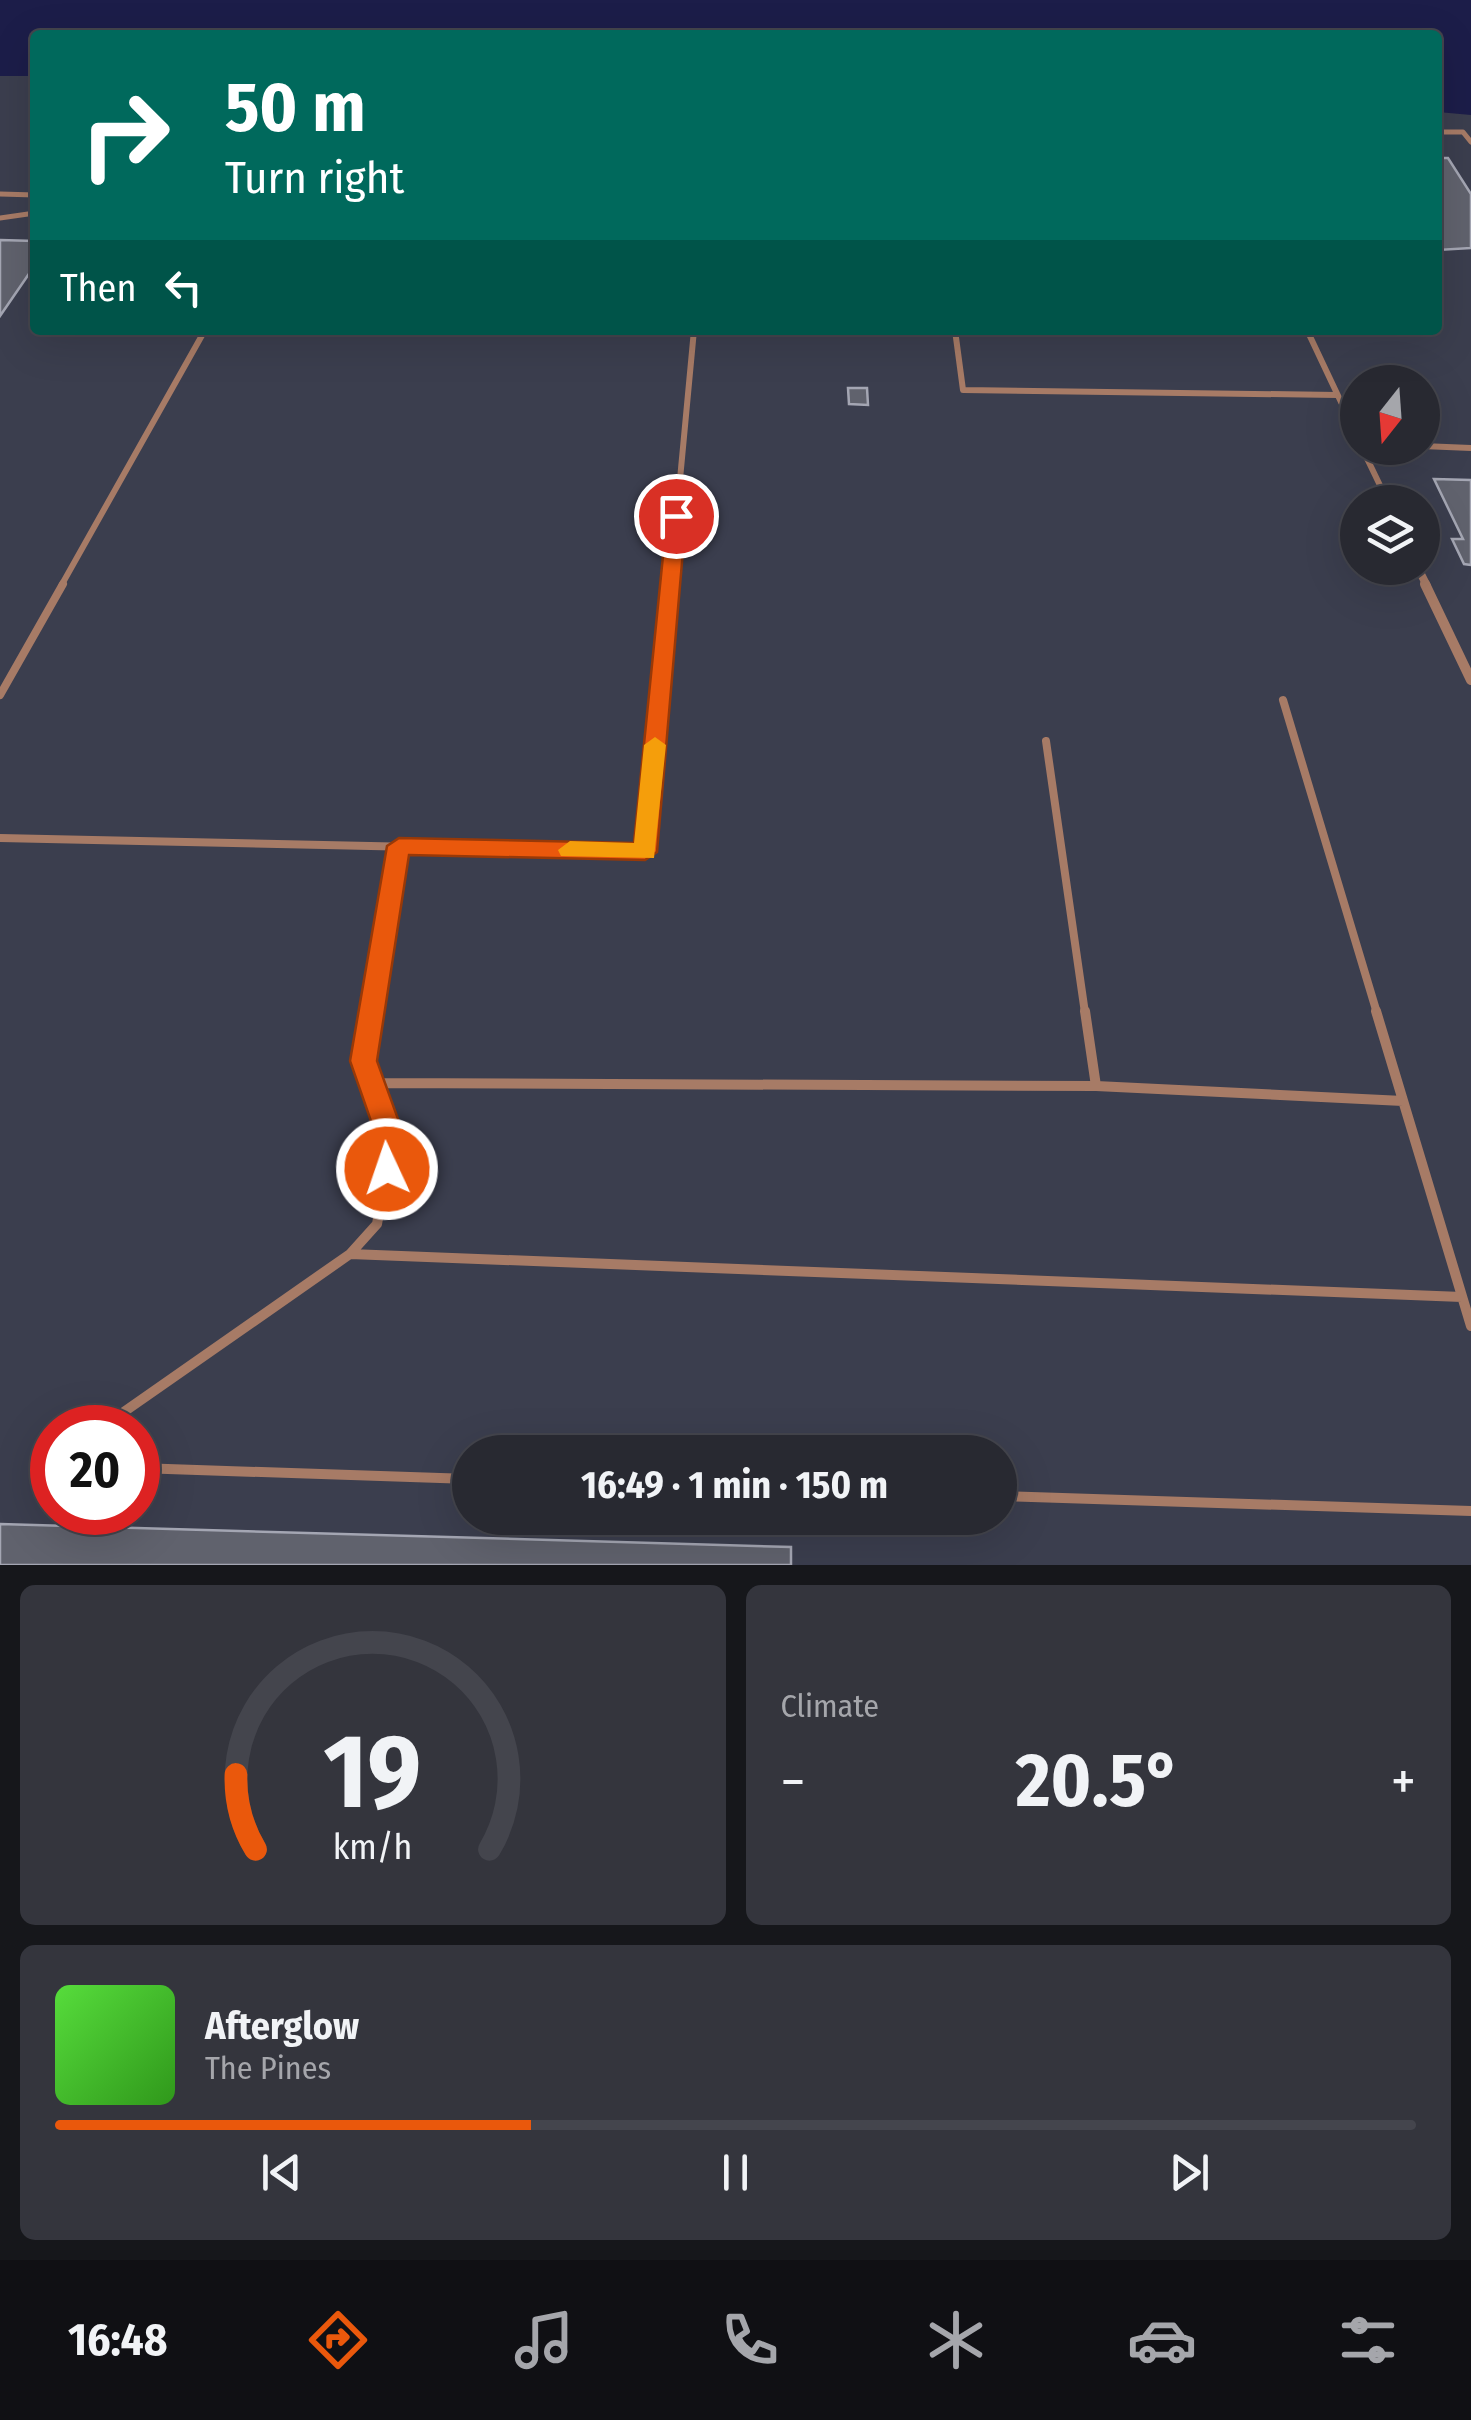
<!DOCTYPE html>
<html lang="en">
<head>
<meta charset="utf-8">
<style>
  body { margin:0; font-family:"Fira Sans Condensed",sans-serif; background:#34353d; color:#f1f3f6; height:100vh; display:flex; flex-direction:column; font-size:38px; white-space:nowrap }
  * { box-sizing:border-box; margin:0 }
  p { font-size:32px; color:#a5a6ab }
  .icon { flex:none; width:55px; height:55px; fill:none; stroke:currentColor; stroke-width:2; stroke-linecap:round; stroke-linejoin:round }
  .map { position:relative; height:1565px; overflow:hidden }
  .details { display:flex; flex-direction:column; gap:20px; padding:20px; background:#16171b; flex:1 }
  .details>* { flex:none }
  .guide { position:absolute; left:30px; top:30px; width:1412px; height:305px; border-radius:10px; box-shadow:0 10px 40px #0002,0 0 0 2px #44454d; background:#00695c; color:#fff; overflow:hidden }
  .needle { width:65px; rotate:197deg }
  .controls { position:absolute; left:1340px; top:365px; display:grid; gap:20px }
  .controls a { display:grid; place-items:center; width:100px; height:100px; border-radius:50%; background:#282931; box-shadow:0 10px 40px #0002,0 0 0 2px #44454d; font-size:50px }
  .speed { position:absolute; left:30px; top:1405px; display:flex; gap:20px; font-size:50px; font-weight:700; text-align:center }
  .speed>* { display:grid; place-content:center; width:130px; height:130px; border-radius:50%; background:#282931; box-shadow:0 10px 40px #0002,0 0 0 2px #44454d; line-height:1 }
  .speed .limit { border:15px solid #d22; background:#fff; color:#111 }
  .pin { position:absolute; display:grid; place-items:center; width:85px; height:85px; color:#fff; margin:-42px; border:5px solid #fff; border-radius:50%; box-shadow:0 2px 10px #0007 }
  .me { position:absolute; width:110px; margin:-55px; rotate:357deg; stroke-linejoin:round; filter:drop-shadow(0 0 8px #0008) }
  .turn { display:flex; align-items:center; gap:35px; height:210px; padding:0 30px; font-size:45px }
  .turn .icon { width:130px; height:130px; stroke-width:2.5 }
  .turn b { display:block; font-size:70px; line-height:85px }
  .then { display:flex; align-items:center; height:95px; padding:0 30px; background:#0003; gap:20px; font-size:38px }
  .big { font-size:75px; font-weight:700; line-height:1.1 }
  .details .card { flex:1; display:flex; flex-direction:column; justify-content:center; gap:15px; min-width:0; padding:0 35px; border-radius:15px; background:#34353d }
  .details .dial { align-items:center; gap:0 }
  .dial svg { height:260px; overflow:visible; fill:none; stroke:#44454d; stroke-width:7; stroke-linecap:round; text-anchor:middle }
  .dial text { fill:#f1f3f6; stroke:none }
  .song { display:flex; align-items:center; gap:30px }
  .cover { width:120px; height:120px; border-radius:15px; background:linear-gradient(135deg,hsl(110 70% 55%),hsl(110 70% 35%)) }
  .played { height:10px; border-radius:5px; background:linear-gradient(90deg,#ea580c 35%,#44454d 35%) }
  .keys { display:flex; justify-content:space-around; direction:ltr }
  .heat { display:flex; justify-content:space-between; align-items:center; font-size:55px; direction:ltr }
  .details .tiles { flex:1; display:grid; gap:20px; grid-template-columns:1fr 1fr }
  .card:last-child { grid-column:span 2 }
  .trip { position:absolute; left:452px; top:1435px; width:565px; height:100px; border-radius:50px; background:#282931; box-shadow:0 10px 40px #0002,0 0 0 2px #44454d; font-weight:700; line-height:100px; text-align:center }
  .tab-bar { display:flex; height:160px; justify-content:space-around; align-items:center; background:#101014; color:#a5a6ab }
  .tab-bar .icon { width:70px; height:70px }
  .tab-bar .active { color:#ea580c }
  .tab-bar b { font-size:45px; color:#f1f3f6 }
  .map>svg:first-child { display:block }
</style>
</head>
<body>
<div class="map">
<svg width="1471" height="1565" viewBox="0 0 1471 1565">
  <rect width="100%" height="100%" fill="#353741"/>
  <path fill="#3b3e4e" fill-rule="evenodd" d="M0 74H35V330H1438V109L1471 111V1565H0ZM1358 382H1422V448H1358ZM1358 502H1422V568H1358ZM52 1428H138V1512H52ZM470 1452H1000V1518H470Z"/>
  <path fill="#1c1d49" d="M0 0H1471V115L1438 112V35H35V76H0Z"/>
  <path fill="#60626d" stroke="#a4a6b3" stroke-width="2.5" d="M1438 158H1448L1471 194V248L1438 250Z
    M0 240 35 241V265L0 316Z
    M848 388H867L868 405 849 404Z
    M1434 479 1471 480V565L1464 564 1452 539H1463Z
    M0 1524 791 1547V1565H0Z"/>
  <g fill="none" stroke-linecap="round" stroke-linejoin="round">
    <path stroke="#a77b66" stroke-width="5" d="M1438 132H1463L1471 142
      M0 194 35 195
      M0 218 35 213"/>
    <path stroke="#a77b66" stroke-width="6" d="M955 330 963 390 1337 395
      M1307 330 1358 438
      M1422 446 1471 448
      M1362 448 1388 502
      M61 586 205 330
      M670 586 694 330"/>
    <path stroke="#a77b66" stroke-width="8" d="M0 695 63 584
      M1283 700 1377 1013
      M1046 741 1085 1013
      M0 838 645 852 670 584
      M371 1013 399 846"/>
    <path stroke="#a77b66" stroke-width="10" d="M1085 1011 1096 1086
      M1376 1011 1471 1326
      M371 1083 1096 1086 1403 1101
      M350 1254 1462 1297
      M117 1428 118 1416 350 1254 377 1224 392 1141 363 1061 371 1011
      M138 1468 470 1479
      M1000 1496 1471 1511"/>
    <path stroke="#a77b66" stroke-width="8" d="M1418 568 1427 586"/>
    <path stroke="#a77b66" stroke-width="10" d="M1425 584 1471 680"/>
  </g>
  <path fill="#ea580c" stroke="#983908" stroke-width="2.5" d="M676 511 686 516 657 852 645 860 409 855 377 1061 406 1141 397 1178 387 1181 377 1178 373 1169 378 1141 350 1061 387 846 399 838 634 843 667 516Z"/>
  <path fill="#f59e0b" d="M655 737 666 745 654 858 561 856 558 850 570 841 634 843 644 745Z"/>
</svg>
<div class="controls">
<a><svg class="needle" viewBox="-14 -14 28 28"><path d="M0-13l5 13h-10z" fill="#e53935"/><path d="M0 13l5-13h-10z" fill="#a5a6ab"/></svg></a>
<a><svg class="icon" aria-label="layers" viewBox="0 0 24 24"><path d="M12 4l9 5-9 5-9-5zM3 14l9 5 9-5"/></svg></a>
</div>
<div class="speed"><div class="limit">20</div></div>
<div class="pin" style="left:676px;top:516px;background:#d93025"><svg class="icon" aria-label="arrive" viewBox="0 0 24 24"><path d="M6 21V4h12l-3 4 3 4H6"/></svg></div>
<svg class="me" style="left:387px;top:1169px" viewBox="-20 -20 40 40"><circle r="17" fill="#ea580c" stroke="#fff" stroke-width="3"/><path d="M0-11L8 9 0 5-8 9z" fill="#fff"/></svg>
<div class="trip">16:49 · 1 min · 150 m</div>
<div class="guide">
<div class="turn"><svg class="icon" aria-label="right" viewBox="0 0 24 24"><path d="M7 20v-9h11M14 6l5 5-5 5"/></svg><div><b>50 m</b>Turn right</div></div>
<div class="then">Then<svg class="icon" aria-label="left" viewBox="0 0 24 24"><path d="M17 20v-9H6M10 6l-5 5 5 5"/></svg></div>
</div>
</div>
<section class="details">
<div class="tiles">
<div class="card dial"><svg viewBox="0 0 100 80">
<path d="M14 69A42 42 0 1 1 86 69"/>
<path d="M14 69A42 42 0 0 1 8 46" stroke="#ea580c"/>
<text x="50" y="56" font-size="32" font-weight="700">19</text>
<text x="50" y="72" font-size="11">km/h</text>
</svg></div>
<div class="card"><p>Climate</p>
<div class="heat"><a>−</a><b class="big">20.5°</b><a>+</a></div>
</div>
<div class="card">
<div class="song"><i class="cover"></i><div><b>Afterglow</b><p>The Pines</p></div></div>
<div class="played"></div>
<div class="keys"><svg class="icon" aria-label="previous" viewBox="0 0 24 24"><path d="M18 5L8 12l10 7zM5 5v14"/></svg><svg class="icon" aria-label="pause" viewBox="0 0 24 24"><path d="M8 5v14M16 5v14"/></svg><svg class="icon" aria-label="next" viewBox="0 0 24 24"><path d="M6 5l10 7-10 7zM19 5v14"/></svg></div>
</div>
</div>
</section>
<nav class="tab-bar">
<b>16:48</b>
<svg class="icon active" aria-label="directions" viewBox="0 0 24 24"><path d="M12 3l9 9-9 9-9-9zM9 14v-3h6M13 9l2 2-2 2"/></svg>
<svg class="icon" aria-label="music" viewBox="0 0 24 24"><path d="M9 18V5l10-2v13"/><circle cx="6" cy="18" r="3"/><circle cx="16" cy="16" r="3"/></svg>
<svg class="icon" aria-label="phone" viewBox="0 0 24 24"><path d="M5 4h4l2 5-3 2q2 4 5 5l2-3 5 2v4C11 20 4 13 5 4z"/></svg>
<svg class="icon" aria-label="climate" viewBox="0 0 24 24"><path d="M12 3v18M4 7l16 10M4 17L20 7"/></svg>
<svg class="icon" aria-label="car" viewBox="0 0 24 24"><path d="M5 17H2v-5l4-1 3-4h7l3 4 3 1v5h-3M9 17h6M6 11h13"/><circle cx="7" cy="17" r="2"/><circle cx="17" cy="17" r="2"/></svg>
<svg class="icon" aria-label="filters" viewBox="0 0 24 24"><path d="M4 7h16M4 17h16"/><circle cx="9" cy="7" r="2"/><circle cx="15" cy="17" r="2"/></svg>
</nav>
</body>
</html>
